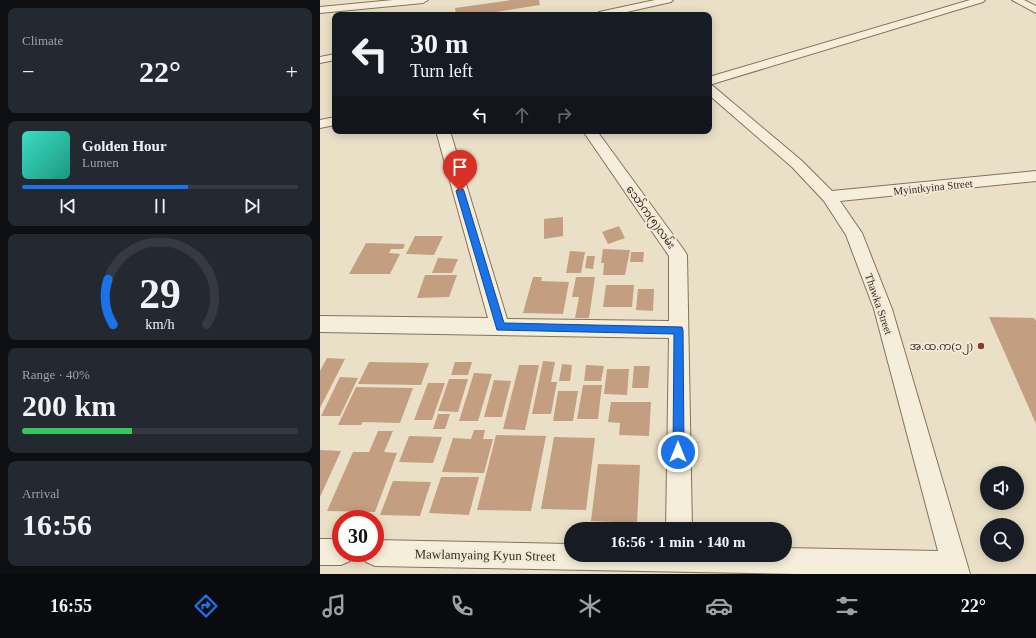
<!DOCTYPE html>
<html lang="en">
<head>
<meta charset="utf-8">
<style>
  body { margin:0; font-family:"Times New Roman","Noto Sans Myanmar",serif; background:#242831; color:#f1f3f6; height:100vh; display:flex; flex-direction:column; font-size:15px; white-space:nowrap }
  * { box-sizing:border-box; margin:0 }
  p { font-size:13px; color:#9ea1a6 }
  .icon { flex:none; width:22px; height:22px; fill:none; stroke:currentColor; stroke-width:2; stroke-linecap:round; stroke-linejoin:round }
  .map { position:relative; flex:1; overflow:hidden }
  .sheet { display:flex; flex-direction:column; gap:8px; padding:8px; background:#0d0f14; width:320px }
  .sheet>* { flex:none }
  .guide { position:absolute; left:12px; top:12px; width:380px; height:122px; border-radius:8px; box-shadow:0 2px 10px #0003; background:#171b24; color:#f1f3f6; overflow:hidden }
  .tools { position:absolute; left:660px; top:466px; display:grid; gap:8px }
  .tools a { display:grid; place-items:center; width:44px; height:44px; border-radius:50%; background:#171b24; box-shadow:0 2px 10px #0003; font-size:20px }
  .speed { position:absolute; left:12px; top:510px; display:flex; gap:8px; font-size:20px; font-weight:700; text-align:center }
  .speed>* { display:grid; place-content:center; width:52px; height:52px; border-radius:50%; background:#171b24; box-shadow:0 2px 10px #0003; line-height:1 }
  .speed .limit { border:6px solid #d22; background:#fff; color:#111 }
  .pin { position:absolute; display:grid; place-items:center; width:34px; height:34px; color:#fff; margin:-41px -17px; border-radius:50% 50% 50% 0; rotate:-45deg; box-shadow:0 0 4px #0007 }
  .pin .icon { rotate:45deg }
  .me { position:absolute; width:44px; margin:-22px; rotate:0deg; stroke-linejoin:round; filter:drop-shadow(0 0 3px #0008) }
  .turn { display:flex; align-items:center; gap:14px; height:84px; padding:0 12px; font-size:18px }
  .turn .icon { width:52px; height:52px; stroke-width:2.5 }
  .turn b { display:block; font-size:28px; line-height:34px }
  .lanes { display:flex; align-items:center; height:38px; padding:0 12px; background:#0003; justify-content:center; gap:20px; direction:ltr }
  .lanes .off { opacity:.35 }
  .big { font-size:30px; font-weight:600; line-height:1.1 }
  .sheet .tile { flex:1; display:flex; flex-direction:column; justify-content:center; gap:6px; min-width:0; padding:0 14px; border-radius:8px; background:#242831 }
  .sheet .dial { align-items:center; gap:0 }
  .dial svg { height:104px; overflow:visible; fill:none; stroke:#363941; stroke-width:7; stroke-linecap:round; text-anchor:middle }
  .dial text { fill:#f1f3f6; stroke:none }
  .song { display:flex; align-items:center; gap:12px }
  .cover { width:48px; height:48px; border-radius:6px; background:linear-gradient(135deg,hsl(170 70% 55%),hsl(170 70% 35%)) }
  .played { height:4px; border-radius:2px; background:linear-gradient(90deg,#1a73e8 60%,#363941 60%) }
  .keys { display:flex; justify-content:space-around; direction:ltr }
  .heat { display:flex; justify-content:space-between; align-items:center; font-size:22px; direction:ltr }
  .charge { height:6px; border-radius:3px; background:linear-gradient(90deg,#34c759 40%,#363941 0) }
  .trip { position:absolute; left:244px; top:522px; width:228px; height:40px; border-radius:20px; background:#171b24; box-shadow:0 2px 10px #0003; font-weight:600; line-height:40px; text-align:center }
  .tabs { display:flex; height:64px; justify-content:space-around; align-items:center; background:#090b0e; color:#9ea1a6 }
  .tabs .icon { width:28px; height:28px }
  .tabs .active { color:#1a73e8 }
  .tabs b { font-size:18px; color:#f1f3f6 }
  main { display:flex; flex:1; min-height:0 }
  .map>svg:first-child { display:block }
</style>
</head>
<body>
<main>
<section class="sheet">
<div class="tile"><p>Climate</p>
<div class="heat"><a>−</a><b class="big">22°</b><a>+</a></div>
</div>
<div class="tile">
<div class="song"><i class="cover"></i><div><b>Golden Hour</b><p>Lumen</p></div></div>
<div class="played"></div>
<div class="keys"><svg class="icon" aria-label="previous" viewBox="0 0 24 24"><path d="M18 5L8 12l10 7zM5 5v14"/></svg><svg class="icon" aria-label="pause" viewBox="0 0 24 24"><path d="M8 5v14M16 5v14"/></svg><svg class="icon" aria-label="next" viewBox="0 0 24 24"><path d="M6 5l10 7-10 7zM19 5v14"/></svg></div>
</div>
<div class="tile dial"><svg viewBox="0 0 100 80">
<path d="M14 69A42 42 0 1 1 86 69"/>
<path d="M14 69A42 42 0 0 1 10 34" stroke="#1a73e8"/>
<text x="50" y="56" font-size="32" font-weight="700">29</text>
<text x="50" y="72" font-size="11">km/h</text>
</svg></div>
<div class="tile"><p>Range · 40%</p><b class="big">200 km</b><div class="charge"></div></div>
<div class="tile"><p>Arrival</p><b class="big">16:56</b></div>
</section>
<div class="map">
<svg width="716" height="574" viewBox="0 0 716 574">
  <rect width="100%" height="100%" fill="#eae0c7"/>
  <path fill="#c49e81" d="M191 0H219L220 5 157 15H136L135 8Z
    M243 217V236L224 239V219Z
    M299 226 305 238 288 244 282 232Z
    M95 236H123L114 255 86 254Z
    M46 243 85 244 83 249H71L69 253 80 254 70 274H29Z
    M283 249 310 250 305 275H283L284 263H281Z
    M250 251 265 252 261 273H246Z
    M311 252H324L323 262H310Z
    M267 256H275L273 269 265 268Z
    M118 258 138 259 132 273H112Z
    M105 275H137L129 297 97 298Z
    M213 277H222L221 281 249 282 243 314 203 313Z
    M256 277H275L269 318H255L259 297H252Z
    M286 285H314L312 307H283Z
    M318 289H334L333 311 316 310Z
    M669 317 714 318 716 321V424Z
    M7 358 25 359 0 408V371Z
    M223 361 235 362 231 382H237L231 414H212Z
    M49 362 109 363 101 385 38 384Z
    M135 362H152L148 375H131Z
    M242 364 252 365 250 381H239Z
    M199 365H219L205 430 183 429Z
    M266 365 284 366 281 381H264Z
    M314 366H330L328 388H312Z
    M287 369H309L307 395 284 394Z
    M154 373 172 374 158 421H139Z
    M20 377 38 378 20 416H1Z
    M129 379H148L138 412 118 411Z
    M174 380 191 381 182 417H164Z
    M108 383H125L112 420H94Z
    M263 385H282L278 419H257Z
    M36 387 93 388 80 423 43 422 41 425H18Z
    M238 391H258L253 421H233Z
    M291 402H331L329 436 299 435 300 423 288 422Z
    M118 414H130L125 429H113Z
    M154 430H165L163 439H173L164 473 122 472 133 438 151 439Z
    M58 431H73L64 452 77 453 55 512 7 511 33 452H49Z
    M176 435 226 436 211 511 157 510Z
    M89 436 122 437 113 463 79 462Z
    M234 437 275 438 266 510 221 509Z
    M0 450 21 451 0 497Z
    M278 464 320 465 317 523 271 521Z
    M121 477H159L149 515 109 513Z
    M73 481 111 482 100 516 60 515Z"/>
  <g fill="none" stroke-linecap="round" stroke-linejoin="round">
    <defs>
      <path id="minor" d="M73 0H108L103 3 0 13V7Z
        M335 0H353L351 2 293 15H274L279 12Z
        M650 0H665L663 2 389 85V77Z
        M692 0H704L716 6V13Z
        M15 54V60L0 63V57Z
        M389 85 393 86 482 161 512 191 716 171V181L520 201 542 233 572 309 650 574H477L55 566 46 562 42 553H55V540L251 544V555H465V548L618 551 554 309 526 235 504 201 472 167 389 95Z
        M15 117V125L0 128V120Z
        M116 131H130L187 319 349 321V256L263 131H277L364 250 367 255 372 529H346L349 338 0 332V316L168 318Z
        M0 539H21V553H33L30 561 21 565H0Z"/>
    </defs>
    <use href="#minor" stroke="#83735f" stroke-width="2"/>
    <use href="#minor" fill="#f5eeda" fill-rule="evenodd"/>
  </g>
  <path fill="#1a73e8" stroke="#114b97" d="M138 189H143L144 191 184 323 362 327 363 330 364 452 363 457 358 458 354 457 353 452 354 334 177 330 136 191Z"/>
  <circle fill="#8c3635" stroke="#f2ead6" stroke-width="1.5" cx="661" cy="346" r="4"/>
  <g text-anchor="middle" dominant-baseline="central" stroke-width="4" stroke-linejoin="round" paint-order="stroke">
    <g font-size="11" fill="#352b21" stroke="#f2ead6">
      <text transform="translate(613 187) rotate(-6)">Myintkyina Street</text>
      <text transform="translate(331 217) rotate(54)">သော်က(၅)လမ်း</text>
      <text transform="translate(559 304) rotate(71)">Thawka Street</text>
    </g>
    <g font-size="11" fill="#352b21" stroke="#f2ead6" text-anchor="end">
      <text x="653" y="346">အ.ထ.က(၁၂)</text>
    </g>
    <g font-size="13" fill="#352b21" stroke="#f2ead6">
      <text transform="translate(165 555) rotate(1)">Mawlamyaing Kyun Street</text>
    </g>
  </g>
</svg>
<div class="tools">
<a><svg class="icon" aria-label="sound" viewBox="0 0 24 24"><path d="M4 9h4l5-4v14l-5-4H4zM17 9q2 3 0 6"/></svg></a>
<a><svg class="icon" aria-label="search" viewBox="0 0 24 24"><circle cx="10" cy="10" r="6"/><path d="M15 15l6 6"/></svg></a>
</div>
<div class="speed"><div class="limit">30</div></div>
<div class="pin" style="left:140px;top:191px;background:#d93025"><svg class="icon" aria-label="arrive" viewBox="0 0 24 24"><path d="M6 21V4h12l-3 4 3 4H6"/></svg></div>
<svg class="me" style="left:358px;top:452px" viewBox="-20 -20 40 40"><circle r="17" fill="#1a73e8" stroke="#fff" stroke-width="3"/><path d="M0-11L8 9 0 5-8 9z" fill="#fff"/></svg>
<div class="trip">16:56 · 1 min · 140 m</div>
<div class="guide">
<div class="turn"><svg class="icon" aria-label="left" viewBox="0 0 24 24"><path d="M17 20v-9H6M10 6l-5 5 5 5"/></svg><div><b>30 m</b>Turn left</div></div>
<div class="lanes"><svg class="icon" aria-label="left" viewBox="0 0 24 24"><path d="M17 20v-9H6M10 6l-5 5 5 5"/></svg><svg class="icon off" aria-label="ahead" viewBox="0 0 24 24"><path d="M12 20V5M6 11l6-6 6 6"/></svg><svg class="icon off" aria-label="right" viewBox="0 0 24 24"><path d="M7 20v-9h11M14 6l5 5-5 5"/></svg></div>
</div>
</div>
</main>
<nav class="tabs">
<b>16:55</b>
<svg class="icon active" aria-label="directions" viewBox="0 0 24 24"><path d="M12 3l9 9-9 9-9-9zM9 14v-3h6M13 9l2 2-2 2"/></svg>
<svg class="icon" aria-label="music" viewBox="0 0 24 24"><path d="M9 18V5l10-2v13"/><circle cx="6" cy="18" r="3"/><circle cx="16" cy="16" r="3"/></svg>
<svg class="icon" aria-label="phone" viewBox="0 0 24 24"><path d="M5 4h4l2 5-3 2q2 4 5 5l2-3 5 2v4C11 20 4 13 5 4z"/></svg>
<svg class="icon" aria-label="climate" viewBox="0 0 24 24"><path d="M12 3v18M4 7l16 10M4 17L20 7"/></svg>
<svg class="icon" aria-label="car" viewBox="0 0 24 24"><path d="M5 17H2v-5l4-1 3-4h7l3 4 3 1v5h-3M9 17h6M6 11h13"/><circle cx="7" cy="17" r="2"/><circle cx="17" cy="17" r="2"/></svg>
<svg class="icon" aria-label="filters" viewBox="0 0 24 24"><path d="M4 7h16M4 17h16"/><circle cx="9" cy="7" r="2"/><circle cx="15" cy="17" r="2"/></svg>
<b>22°</b>
</nav>
</body>
</html>
